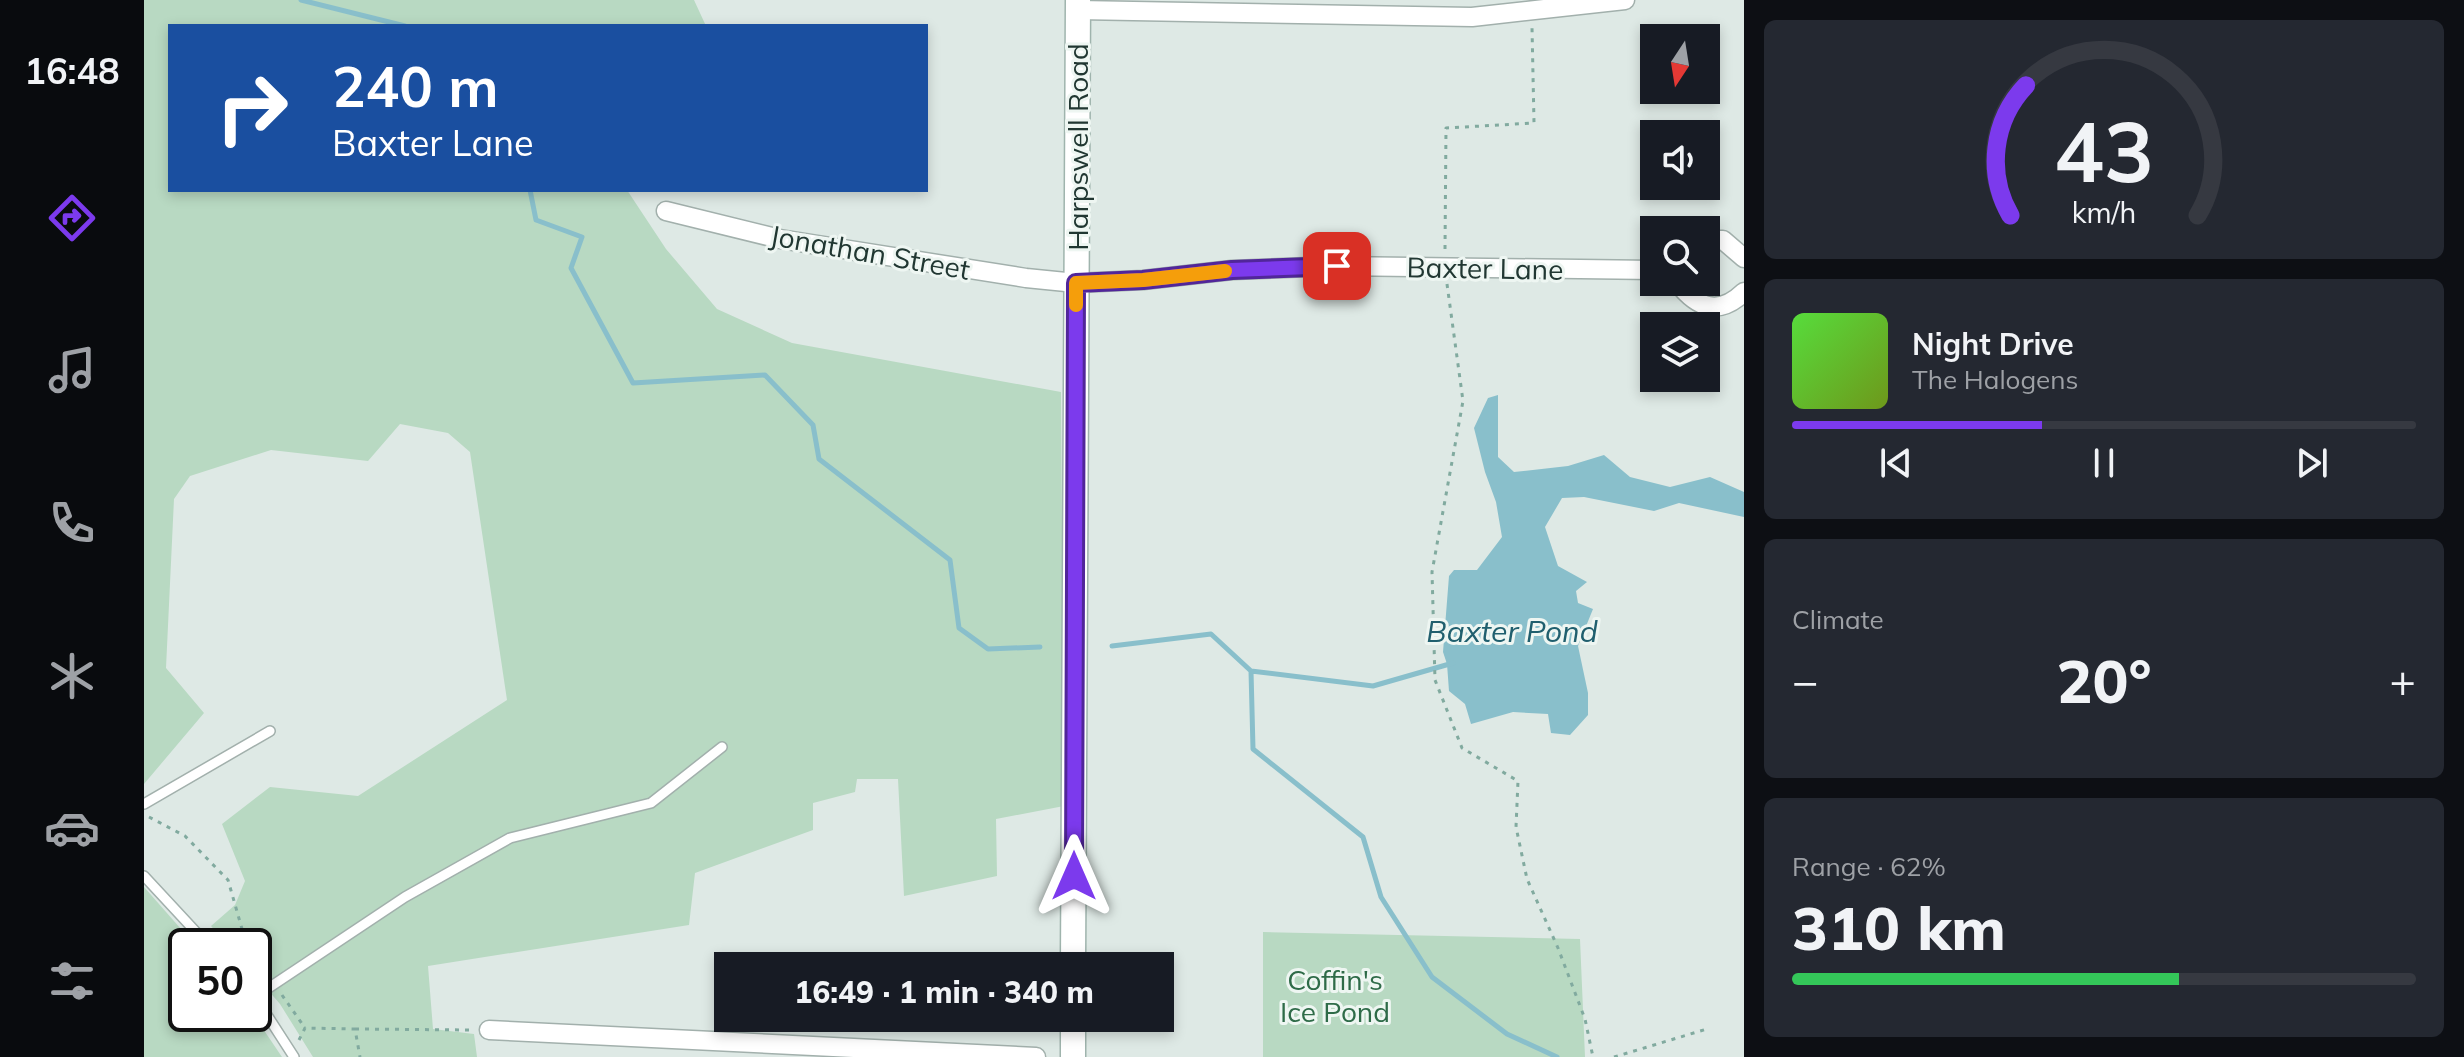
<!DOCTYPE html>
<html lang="en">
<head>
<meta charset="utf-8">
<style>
  body { margin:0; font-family:Mulish,sans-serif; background:#242831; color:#f1f3f6; height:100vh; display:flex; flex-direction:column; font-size:30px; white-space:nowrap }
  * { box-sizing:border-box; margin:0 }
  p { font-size:26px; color:#9ea1a6 }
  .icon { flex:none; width:44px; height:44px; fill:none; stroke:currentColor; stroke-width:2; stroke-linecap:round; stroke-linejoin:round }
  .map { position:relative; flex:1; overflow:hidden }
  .details { display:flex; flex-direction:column; gap:20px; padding:20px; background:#0d0f14; width:720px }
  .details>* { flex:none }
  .hud { position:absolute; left:24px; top:24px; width:760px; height:168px; border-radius:0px; box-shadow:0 4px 12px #0003; background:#1a4fa0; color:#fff; overflow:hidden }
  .needle { width:52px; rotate:192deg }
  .fabs { position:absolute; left:1496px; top:24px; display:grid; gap:16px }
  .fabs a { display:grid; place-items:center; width:80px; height:80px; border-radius:0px; background:#171b24; box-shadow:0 4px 12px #0003; font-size:40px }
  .speed { position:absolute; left:24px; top:928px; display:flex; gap:16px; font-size:40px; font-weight:700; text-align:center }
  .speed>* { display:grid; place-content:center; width:104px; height:104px; border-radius:50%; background:#171b24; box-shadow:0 4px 12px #0003; line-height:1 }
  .speed .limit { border:4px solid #111; border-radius:12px; background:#fff; color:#111 }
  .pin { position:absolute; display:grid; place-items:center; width:68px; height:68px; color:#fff; margin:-34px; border-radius:16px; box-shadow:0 4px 12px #0006 }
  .me { position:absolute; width:88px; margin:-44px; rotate:0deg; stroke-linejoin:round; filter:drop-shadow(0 0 6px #0008) }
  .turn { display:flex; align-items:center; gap:28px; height:168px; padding:0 32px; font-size:36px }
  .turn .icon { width:104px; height:104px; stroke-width:2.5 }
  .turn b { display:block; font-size:56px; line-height:68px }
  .big { font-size:60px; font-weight:800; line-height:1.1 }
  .details .tile { flex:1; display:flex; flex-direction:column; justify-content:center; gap:12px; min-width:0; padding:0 28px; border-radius:12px; background:#242831 }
  .details .dial { align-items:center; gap:0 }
  .dial svg { height:208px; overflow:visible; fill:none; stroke:#363941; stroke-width:7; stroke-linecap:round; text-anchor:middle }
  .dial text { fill:#f1f3f6; stroke:none }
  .song { display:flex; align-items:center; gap:24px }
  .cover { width:96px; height:96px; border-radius:12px; background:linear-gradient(135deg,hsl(110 70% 55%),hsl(80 70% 35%)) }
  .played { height:8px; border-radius:4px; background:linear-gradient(90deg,#7c3aed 40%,#363941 40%) }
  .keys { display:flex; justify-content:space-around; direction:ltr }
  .heat { display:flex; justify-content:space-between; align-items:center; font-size:44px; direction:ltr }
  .charge { height:12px; border-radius:6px; background:linear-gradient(90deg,#34c759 62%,#363941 0) }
  .trip { position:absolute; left:570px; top:952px; width:460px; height:80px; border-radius:0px; background:#171b24; box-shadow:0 4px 12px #0003; font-weight:800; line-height:80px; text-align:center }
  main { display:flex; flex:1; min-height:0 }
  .tabs { display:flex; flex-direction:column; width:144px; justify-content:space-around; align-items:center; background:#090b0e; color:#9ea1a6 }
  .tabs .icon { width:56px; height:56px }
  .tabs .current { color:#7c3aed }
  .tabs b { font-size:36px; color:#f1f3f6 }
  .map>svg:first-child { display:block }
</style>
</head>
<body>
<main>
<nav class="tabs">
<b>16:48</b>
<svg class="icon current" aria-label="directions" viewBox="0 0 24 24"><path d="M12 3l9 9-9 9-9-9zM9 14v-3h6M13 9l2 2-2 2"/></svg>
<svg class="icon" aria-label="music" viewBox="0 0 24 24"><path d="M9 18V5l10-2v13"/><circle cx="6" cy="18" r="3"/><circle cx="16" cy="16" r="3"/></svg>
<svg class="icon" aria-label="phone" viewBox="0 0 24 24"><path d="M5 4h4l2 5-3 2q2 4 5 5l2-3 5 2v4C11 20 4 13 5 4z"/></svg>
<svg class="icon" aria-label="climate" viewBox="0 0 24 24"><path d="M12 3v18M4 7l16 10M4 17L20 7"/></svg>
<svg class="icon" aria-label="car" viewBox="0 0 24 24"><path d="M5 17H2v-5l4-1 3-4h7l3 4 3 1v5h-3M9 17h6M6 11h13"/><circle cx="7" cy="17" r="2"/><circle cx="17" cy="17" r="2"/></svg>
<svg class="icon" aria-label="filters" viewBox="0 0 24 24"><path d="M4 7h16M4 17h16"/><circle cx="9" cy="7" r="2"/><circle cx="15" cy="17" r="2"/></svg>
</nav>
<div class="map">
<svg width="1600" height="1057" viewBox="0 0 1600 1057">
  <rect width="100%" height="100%" fill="#dee9e5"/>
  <path fill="#b8d9c2" d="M0 0H550L562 26H26V190H483L522 249 573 309 648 343 917 392 920 806 852 819 853 876 760 896 754 779H713L711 792 669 803V830L551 873 545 925 284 966 289 1029 330 1034 333 1057H169L136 1004 110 974V946H85L67 926 91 905 101 881 78 824 126 787 214 796 363 700 326 452 304 433 256 424 224 461 127 450 46 476 30 499 22 668 60 713 0 784Z
    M0 887 52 946H42V1014H109L138 1057H0Z
    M1119 932 1436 939 1441 1057H1119Z"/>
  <path fill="#89bfcb" d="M1354 395V457L1370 472 1424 466 1460 455 1486 477 1526 487 1566 477 1600 492V517L1535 503 1510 511 1440 497 1418 498 1401 527 1414 566 1443 582 1432 591 1434 603 1449 609 1434 646 1444 693V715L1426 735 1407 733 1404 714 1369 712 1327 724 1321 704 1305 691 1303 664 1299 652 1305 576 1310 570H1333L1358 537 1352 502 1341 472 1330 428 1344 398Z"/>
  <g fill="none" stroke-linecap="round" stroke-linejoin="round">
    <path stroke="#89bfcb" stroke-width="5" d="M157 0 261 26
      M386 190 392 220 438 237 427 268 489 383 621 375 669 425 675 459 806 560 815 628 844 649 896 647
      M968 646 1067 634 1107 671 1109 749 1219 837 1237 897 1288 977 1363 1034 1413 1057
      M1107 671 1229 686 1309 663"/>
    <defs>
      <path id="lane" d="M0 804 126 731
        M0 876 65 946
        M110 995 150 1057
        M111 997 261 897 366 838 507 803 578 747"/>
      <path id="street" d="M934 10 1328 17 1481 0
        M522 211 636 239 882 278 932 283 999 280 1088 270 1193 266 1510 270
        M1562 240H1579L1600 258
        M1533 282C1554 309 1575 316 1600 292
        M345 1030 892 1057"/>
      <path id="secondary" d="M929 966 934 0
        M929 1057V1018"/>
    </defs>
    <use href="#lane" stroke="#a2b0ac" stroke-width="12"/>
    <use href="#street" stroke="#a2b0ac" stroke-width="21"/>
    <use href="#secondary" stroke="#9fb4ad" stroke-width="27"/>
    <path stroke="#81aa9f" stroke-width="3" stroke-dasharray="4 6" stroke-linecap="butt" d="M1301 249 1302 128 1390 123 1388 27
      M1303 284 1319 401 1288 572 1291 680 1318 748 1374 781 1372 827 1383 879 1414 948 1441 1019 1449 1057
      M5 817 41 836 84 880 100 936 106 946
      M110 952 123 972
      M138 995 161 1028
      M211 1029 329 1030
      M155 1040 161 1028 211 1029 216 1057
      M1470 1057 1563 1029"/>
    <use href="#lane" stroke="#fff" stroke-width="9"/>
    <use href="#street" stroke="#fff" stroke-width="18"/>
    <use href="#secondary" stroke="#fff" stroke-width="24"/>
  </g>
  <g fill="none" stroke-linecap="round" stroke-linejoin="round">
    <defs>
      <path id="route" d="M930 876 932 283 999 280 1088 270 1193 266"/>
    </defs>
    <use href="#route" stroke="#51269a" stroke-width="20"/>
    <use href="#route" stroke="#7c3aed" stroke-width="14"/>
    <path stroke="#f59e0b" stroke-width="14" d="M932 305V283L999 280 1081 271"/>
  </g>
  <g text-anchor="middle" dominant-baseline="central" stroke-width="6" stroke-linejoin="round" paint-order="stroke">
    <g font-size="28" fill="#213732" stroke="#eef6f2">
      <text transform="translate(933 147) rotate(-90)">Harpswell Road</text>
      <text transform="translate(726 252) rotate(10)">Jonathan Street</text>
      <text transform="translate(1341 268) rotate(1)">Baxter Lane</text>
    </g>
    <g font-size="28" fill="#2e6b48" stroke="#eef6f2">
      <text x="1191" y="979">Coffin's<tspan x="1191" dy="32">Ice Pond</tspan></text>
    </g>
    <g font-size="30" font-style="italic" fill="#205f6e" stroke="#eef6f2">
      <text x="1368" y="631">Baxter Pond</text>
    </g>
  </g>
</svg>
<div class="fabs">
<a><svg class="needle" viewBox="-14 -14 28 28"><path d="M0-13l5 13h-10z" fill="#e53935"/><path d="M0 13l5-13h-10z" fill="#9ea1a6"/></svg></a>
<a><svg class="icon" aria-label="sound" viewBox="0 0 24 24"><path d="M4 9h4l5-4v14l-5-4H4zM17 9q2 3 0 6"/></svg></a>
<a><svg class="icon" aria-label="search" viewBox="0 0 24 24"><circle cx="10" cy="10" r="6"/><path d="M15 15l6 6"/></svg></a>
<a><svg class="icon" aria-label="layers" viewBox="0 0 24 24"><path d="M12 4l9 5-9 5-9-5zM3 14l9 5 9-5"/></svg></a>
</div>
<div class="speed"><div class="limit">50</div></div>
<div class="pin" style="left:1193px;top:266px;background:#d93025"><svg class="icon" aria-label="arrive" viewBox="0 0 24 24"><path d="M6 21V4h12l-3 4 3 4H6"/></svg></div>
<svg class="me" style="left:930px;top:876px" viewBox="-20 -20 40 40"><path d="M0-17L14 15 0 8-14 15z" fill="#7c3aed" stroke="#fff" stroke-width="4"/></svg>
<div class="trip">16:49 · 1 min · 340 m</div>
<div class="hud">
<div class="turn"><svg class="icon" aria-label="right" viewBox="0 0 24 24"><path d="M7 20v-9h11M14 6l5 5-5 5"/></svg><div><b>240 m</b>Baxter Lane</div></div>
</div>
</div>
<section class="details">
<div class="tile dial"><svg viewBox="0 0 100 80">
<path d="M14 69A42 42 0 1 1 86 69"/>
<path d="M14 69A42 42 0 0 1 20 19" stroke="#7c3aed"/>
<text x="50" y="56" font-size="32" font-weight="700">43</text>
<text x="50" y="72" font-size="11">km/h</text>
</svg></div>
<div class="tile">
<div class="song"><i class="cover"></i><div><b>Night Drive</b><p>The Halogens</p></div></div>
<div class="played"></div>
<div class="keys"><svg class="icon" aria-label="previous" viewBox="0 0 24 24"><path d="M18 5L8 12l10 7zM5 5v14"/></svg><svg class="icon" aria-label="pause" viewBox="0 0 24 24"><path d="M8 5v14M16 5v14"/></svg><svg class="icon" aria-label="next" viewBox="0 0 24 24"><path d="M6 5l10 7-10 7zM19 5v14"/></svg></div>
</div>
<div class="tile"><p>Climate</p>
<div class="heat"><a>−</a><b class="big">20°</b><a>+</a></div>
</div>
<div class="tile"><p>Range · 62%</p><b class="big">310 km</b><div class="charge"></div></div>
</section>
</main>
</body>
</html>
